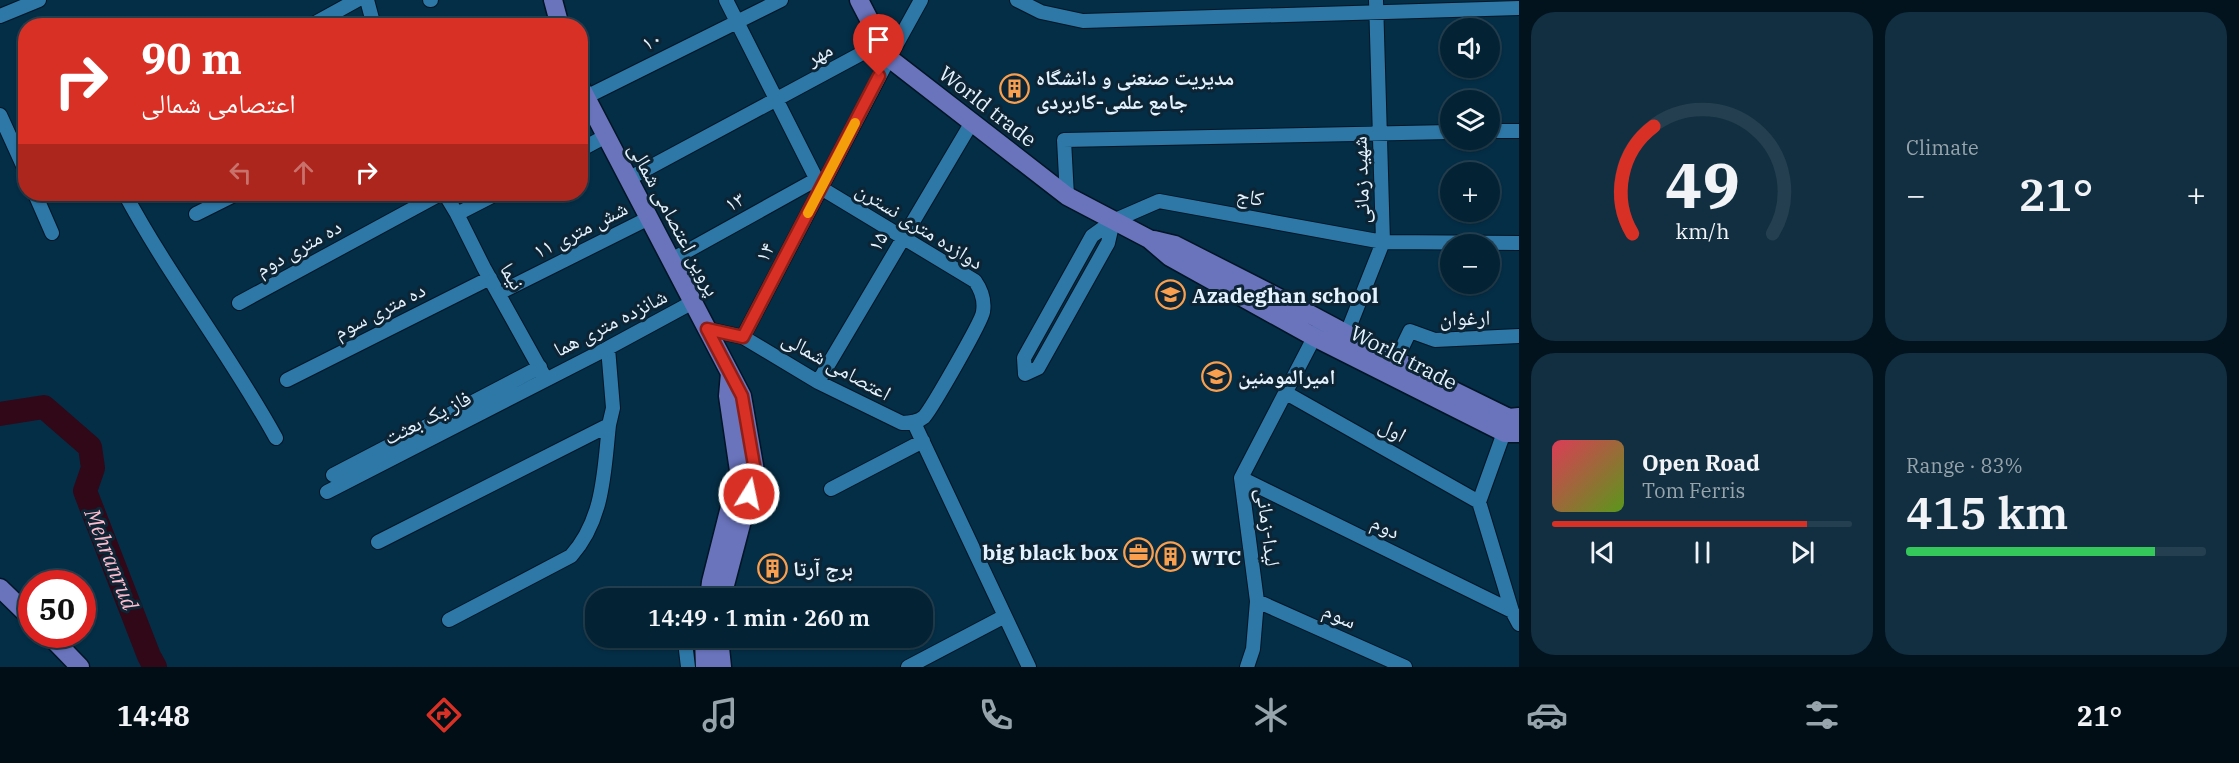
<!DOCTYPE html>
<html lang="en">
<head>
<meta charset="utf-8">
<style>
  body { margin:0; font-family:"IBM Plex Serif","Noto Naskh Arabic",serif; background:#112f40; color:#f1f3f6; height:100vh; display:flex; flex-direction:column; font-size:22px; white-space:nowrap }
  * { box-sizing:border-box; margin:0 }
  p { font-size:20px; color:#97a4ac }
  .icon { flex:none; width:33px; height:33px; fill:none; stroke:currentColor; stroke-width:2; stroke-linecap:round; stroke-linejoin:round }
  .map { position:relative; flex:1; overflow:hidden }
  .drawer { display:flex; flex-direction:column; gap:12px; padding:12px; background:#02131d; width:720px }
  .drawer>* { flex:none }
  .banner { position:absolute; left:18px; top:18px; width:570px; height:183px; border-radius:24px; box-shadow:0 2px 4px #0004,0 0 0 2px #243f4f; background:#d93025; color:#fff; overflow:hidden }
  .controls { position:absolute; left:1440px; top:18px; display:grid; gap:12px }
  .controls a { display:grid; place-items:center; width:60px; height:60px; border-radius:50%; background:#032234; box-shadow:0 2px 4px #0004,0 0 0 2px #243f4f; font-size:30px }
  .speed { position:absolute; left:18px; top:570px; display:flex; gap:12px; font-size:30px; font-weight:700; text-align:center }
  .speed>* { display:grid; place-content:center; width:78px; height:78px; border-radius:50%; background:#032234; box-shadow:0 2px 4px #0004,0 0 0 2px #243f4f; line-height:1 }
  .speed .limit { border:9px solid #d22; background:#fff; color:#111 }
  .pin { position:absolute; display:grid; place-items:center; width:51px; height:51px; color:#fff; margin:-62px -26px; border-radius:50% 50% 50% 0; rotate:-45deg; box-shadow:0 0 6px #0007 }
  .pin .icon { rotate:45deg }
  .me { position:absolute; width:66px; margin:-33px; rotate:10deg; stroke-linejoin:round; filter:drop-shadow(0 0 4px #0008) }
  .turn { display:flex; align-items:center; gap:21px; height:126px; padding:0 24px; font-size:27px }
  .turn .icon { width:78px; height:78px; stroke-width:2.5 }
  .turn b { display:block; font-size:42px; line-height:51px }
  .lanes { display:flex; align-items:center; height:57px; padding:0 24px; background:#0003; justify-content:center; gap:30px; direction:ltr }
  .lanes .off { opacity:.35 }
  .big { font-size:45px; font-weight:600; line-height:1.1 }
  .drawer .widget { flex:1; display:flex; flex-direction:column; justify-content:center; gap:9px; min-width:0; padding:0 21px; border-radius:24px; background:#112f40 }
  .drawer .dial { align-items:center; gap:0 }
  .dial svg { height:156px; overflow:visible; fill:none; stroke:#243f4f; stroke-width:7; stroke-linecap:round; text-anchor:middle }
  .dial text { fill:#f1f3f6; stroke:none }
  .song { display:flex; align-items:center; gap:18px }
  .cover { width:72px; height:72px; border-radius:9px; background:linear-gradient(135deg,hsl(350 70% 55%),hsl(90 70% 35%)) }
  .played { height:6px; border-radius:3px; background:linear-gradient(90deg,#d93025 85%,#243f4f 85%) }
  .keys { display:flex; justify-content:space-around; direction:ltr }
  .heat { display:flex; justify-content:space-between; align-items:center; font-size:33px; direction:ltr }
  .charge { height:9px; border-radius:4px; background:linear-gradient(90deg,#34c759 83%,#243f4f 0) }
  .drawer .tiles { flex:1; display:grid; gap:12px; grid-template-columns:repeat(2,1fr) }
  .trip { position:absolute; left:585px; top:588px; width:348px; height:60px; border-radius:24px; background:#032234; box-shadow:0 2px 4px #0004,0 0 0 2px #243f4f; font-weight:600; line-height:60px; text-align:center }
  .dock { display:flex; height:96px; justify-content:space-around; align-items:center; background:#010e15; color:#97a4ac }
  .dock .icon { width:42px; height:42px }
  .dock .selected { color:#d93025 }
  .dock b { font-size:27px; color:#f1f3f6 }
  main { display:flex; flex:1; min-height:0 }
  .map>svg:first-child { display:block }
</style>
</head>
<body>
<main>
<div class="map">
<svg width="1519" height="667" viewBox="0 0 1519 667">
  <rect width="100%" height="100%" fill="#042e46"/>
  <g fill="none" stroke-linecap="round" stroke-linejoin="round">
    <path stroke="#300818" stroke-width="24" d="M0 414 44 407 90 447 93 468 85 491 149 656 155 667"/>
    <defs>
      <path id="minor" d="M367 0 374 26
        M430 0H431
        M1017 0 1041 12 1083 21 1519 8
        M0 16 39 0
        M310 26 357 0
        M586 97 781 0
        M0 115 26 172
        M1490 131H1519
        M580 150 606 136
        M628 179 881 43
        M35 194 52 233
        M125 194C170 278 230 354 276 438
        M445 194 457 214 484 268 543 374
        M1067 196 1064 140 1450 132
        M196 214 236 194
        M457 214 496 194
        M1113 221 1108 243 1038 368 1025 374 1024 358 1092 236 1113 221 1159 201 1383 242 1519 243
        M671 260 817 179
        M499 293 649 218
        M239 303 440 194
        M707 329 743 337 818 382 902 423C910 423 918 422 924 417 932 408 982 321 983 312 985 300 982 291 975 281L821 188 726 0
        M743 337 889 58 921 0
        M1343 343 1383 242 1376 0
        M1396 360 1410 331 1435 340 1519 336
        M287 380 490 278
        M818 382 972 122
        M1286 393 1479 502
        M914 423 1029 667
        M1507 424 1479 502 1512 611 1519 624
        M333 475 540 367
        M1241 478 1512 611
        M831 489 923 441
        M327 492 608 348 693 302
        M378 542 609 425 613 408 608 348
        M1257 601 1405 667
        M449 620 571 556C604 519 604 471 609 425
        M685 642 688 667
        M908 667 1005 616
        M1247 667 1253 649 1257 601 1241 478 1318 330"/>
      <path id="major" d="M553 0 560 26
        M859 0 889 58 1067 196 1149 239 1170 257 1314 337 1505 433H1519
        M580 86 742 396 755 471 725 585 724 598
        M1154 240 1175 245 1285 301 1454 391 1509 418 1519 417
        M0 588 32 619
        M709 598 711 582 739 471 728 396 730 373
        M48 634 80 667
        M704 638 705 667
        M719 638 722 667"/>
    </defs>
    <use href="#minor" stroke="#011524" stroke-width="16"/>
    <use href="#major" stroke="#011524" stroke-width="21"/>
    <use href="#minor" stroke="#2d78a7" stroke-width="14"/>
    <use href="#major" stroke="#6a74bc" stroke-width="18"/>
  </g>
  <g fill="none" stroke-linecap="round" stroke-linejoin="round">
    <defs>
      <path id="route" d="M749 494 755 471 742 396 707 329 743 337 879 76"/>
    </defs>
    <use href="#route" stroke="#8d1f18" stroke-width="15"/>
    <use href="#route" stroke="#d93025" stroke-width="10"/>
    <path stroke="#f59e0b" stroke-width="10" d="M808 213 855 123"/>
  </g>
  <defs>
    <symbol id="building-ring" viewBox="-11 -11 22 22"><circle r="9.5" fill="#0c2433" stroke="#fa9f4e" stroke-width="1.5"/><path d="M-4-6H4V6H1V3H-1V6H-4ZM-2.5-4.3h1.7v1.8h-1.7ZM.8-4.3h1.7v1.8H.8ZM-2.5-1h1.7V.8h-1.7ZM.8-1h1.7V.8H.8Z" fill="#fa9f4e"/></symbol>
    <symbol id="school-ring" viewBox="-11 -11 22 22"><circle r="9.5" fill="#0c2433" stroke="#fa9f4e" stroke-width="1.5"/><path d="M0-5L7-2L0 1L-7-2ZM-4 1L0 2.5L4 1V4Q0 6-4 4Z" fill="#fa9f4e"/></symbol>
    <symbol id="office-ring" viewBox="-11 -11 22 22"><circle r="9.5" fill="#0c2433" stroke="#fa9f4e" stroke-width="1.5"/><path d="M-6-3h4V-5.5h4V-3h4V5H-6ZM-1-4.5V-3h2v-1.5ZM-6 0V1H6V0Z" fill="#fa9f4e"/></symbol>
  </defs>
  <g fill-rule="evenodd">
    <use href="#building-ring" x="998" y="72" width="33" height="33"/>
    <use href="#school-ring" x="1154" y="278" width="33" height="33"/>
    <use href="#school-ring" x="1200" y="360" width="33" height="33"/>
    <use href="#office-ring" x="1122" y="536" width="33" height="33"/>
    <use href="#building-ring" x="1154" y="540" width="33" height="33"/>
    <use href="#building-ring" x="756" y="552" width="33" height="33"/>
  </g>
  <g text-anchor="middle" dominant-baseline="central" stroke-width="6" stroke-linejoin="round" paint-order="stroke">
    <g font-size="21" fill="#e4f2fd" stroke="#0c2433">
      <text transform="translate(651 40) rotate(-27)">۱۰</text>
      <text transform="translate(819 53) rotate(-28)">مهر</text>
      <text transform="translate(988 106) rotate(38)">World trade</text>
      <text transform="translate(1360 180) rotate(-92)">شهید زمانی</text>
      <text transform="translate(1250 196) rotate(10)">کاج</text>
      <text transform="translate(734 201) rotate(-29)">۱۳</text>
      <text transform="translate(675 219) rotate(62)">پروین اعتصامی شمالی</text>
      <text transform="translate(920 225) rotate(32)">دوازده متری نسترن</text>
      <text transform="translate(580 229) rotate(-27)">۱۱ شش متری</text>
      <text transform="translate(877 241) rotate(-59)">۱۵</text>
      <text transform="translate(298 247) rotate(-29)">ده متری دوم</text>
      <text transform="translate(764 252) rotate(-62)">۱۴</text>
      <text transform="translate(513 276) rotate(60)">نیما</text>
      <text transform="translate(379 310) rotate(-27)">ده متری سوم</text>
      <text transform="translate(1465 317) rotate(-1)">ارغوان</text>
      <text transform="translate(610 322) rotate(-27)">شانزده متری هما</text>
      <text transform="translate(1404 357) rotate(27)">World trade</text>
      <text transform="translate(837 365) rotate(29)">اعتصامی شمالی</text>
      <text transform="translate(427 417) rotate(-27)">فاز یک بعثت</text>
      <text transform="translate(1393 429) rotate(29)">اول</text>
      <text transform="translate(1386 526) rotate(26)">دوم</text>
      <text transform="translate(1269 527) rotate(83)">لیدا-زمانی</text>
      <text transform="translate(1340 615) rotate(24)">سوم</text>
    </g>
    <g font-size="21" font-weight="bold" fill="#e4f2fd" stroke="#0c2433" text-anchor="start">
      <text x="1036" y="77">مدیریت صنعنی و دانشگاه<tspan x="1036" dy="24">جامع علمی-کاربردی</tspan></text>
      <text x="1192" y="295">Azadeghan school</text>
      <text x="1238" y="376">امیرالمومنین</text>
      <text x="1118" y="552" text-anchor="end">big black box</text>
      <text x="1191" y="557">WTC</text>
      <text x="793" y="568">برج آرتا</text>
    </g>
    <g font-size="22" font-style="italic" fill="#febccf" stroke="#0c2433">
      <text transform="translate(112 559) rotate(68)">Mehranrud</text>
    </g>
  </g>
</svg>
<div class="controls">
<a><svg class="icon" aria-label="sound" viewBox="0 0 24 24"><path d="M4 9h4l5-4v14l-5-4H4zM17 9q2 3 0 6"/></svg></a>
<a><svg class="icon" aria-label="layers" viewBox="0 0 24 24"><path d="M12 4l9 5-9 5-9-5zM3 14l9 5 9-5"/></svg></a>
<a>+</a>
<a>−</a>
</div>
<div class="speed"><div class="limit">50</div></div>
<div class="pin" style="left:879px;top:76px;background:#d93025"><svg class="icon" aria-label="arrive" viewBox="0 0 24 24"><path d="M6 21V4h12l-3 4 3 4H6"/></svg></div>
<svg class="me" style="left:749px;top:494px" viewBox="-20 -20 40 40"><circle r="17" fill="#d93025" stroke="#fff" stroke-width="3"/><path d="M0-11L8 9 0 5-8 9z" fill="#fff"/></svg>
<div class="trip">14:49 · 1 min · 260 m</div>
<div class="banner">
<div class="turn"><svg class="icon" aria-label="right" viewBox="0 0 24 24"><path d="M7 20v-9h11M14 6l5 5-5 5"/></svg><div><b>90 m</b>اعتصامی شمالی</div></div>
<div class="lanes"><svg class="icon off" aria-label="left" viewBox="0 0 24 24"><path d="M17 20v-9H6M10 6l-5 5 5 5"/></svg><svg class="icon off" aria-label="ahead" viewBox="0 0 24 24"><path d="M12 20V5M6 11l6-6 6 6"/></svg><svg class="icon" aria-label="right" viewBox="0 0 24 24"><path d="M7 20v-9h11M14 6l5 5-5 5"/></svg></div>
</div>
</div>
<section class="drawer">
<div class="tiles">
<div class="widget dial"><svg viewBox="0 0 100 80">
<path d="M14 69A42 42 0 1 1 86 69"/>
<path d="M14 69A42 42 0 0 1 25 14" stroke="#d93025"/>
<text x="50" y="56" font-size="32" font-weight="700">49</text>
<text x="50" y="72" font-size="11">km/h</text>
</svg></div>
<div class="widget"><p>Climate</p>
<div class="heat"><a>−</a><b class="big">21°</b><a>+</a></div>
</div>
<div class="widget">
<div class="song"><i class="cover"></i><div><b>Open Road</b><p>Tom Ferris</p></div></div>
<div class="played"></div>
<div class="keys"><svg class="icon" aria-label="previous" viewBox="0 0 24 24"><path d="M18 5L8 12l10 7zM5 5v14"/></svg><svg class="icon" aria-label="pause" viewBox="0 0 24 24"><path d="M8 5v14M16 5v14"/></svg><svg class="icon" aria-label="next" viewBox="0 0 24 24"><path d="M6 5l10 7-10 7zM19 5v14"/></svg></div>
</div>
<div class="widget"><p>Range · 83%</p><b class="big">415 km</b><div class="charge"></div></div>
</div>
</section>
</main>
<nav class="dock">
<b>14:48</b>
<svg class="icon selected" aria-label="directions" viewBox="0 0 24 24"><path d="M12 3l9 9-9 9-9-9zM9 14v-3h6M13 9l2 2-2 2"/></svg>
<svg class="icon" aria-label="music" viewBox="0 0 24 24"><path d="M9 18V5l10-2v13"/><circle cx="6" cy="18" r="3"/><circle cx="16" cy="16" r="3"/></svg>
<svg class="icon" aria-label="phone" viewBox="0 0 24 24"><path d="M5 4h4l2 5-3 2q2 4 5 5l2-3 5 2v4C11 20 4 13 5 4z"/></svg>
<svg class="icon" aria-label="climate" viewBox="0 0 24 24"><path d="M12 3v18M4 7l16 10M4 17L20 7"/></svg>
<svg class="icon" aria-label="car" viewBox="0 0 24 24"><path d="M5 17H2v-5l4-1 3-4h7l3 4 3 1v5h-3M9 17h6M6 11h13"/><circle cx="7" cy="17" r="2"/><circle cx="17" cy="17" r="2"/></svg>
<svg class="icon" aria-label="filters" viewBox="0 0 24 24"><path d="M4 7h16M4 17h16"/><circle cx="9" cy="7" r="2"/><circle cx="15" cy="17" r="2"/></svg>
<b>21°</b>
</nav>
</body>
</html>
